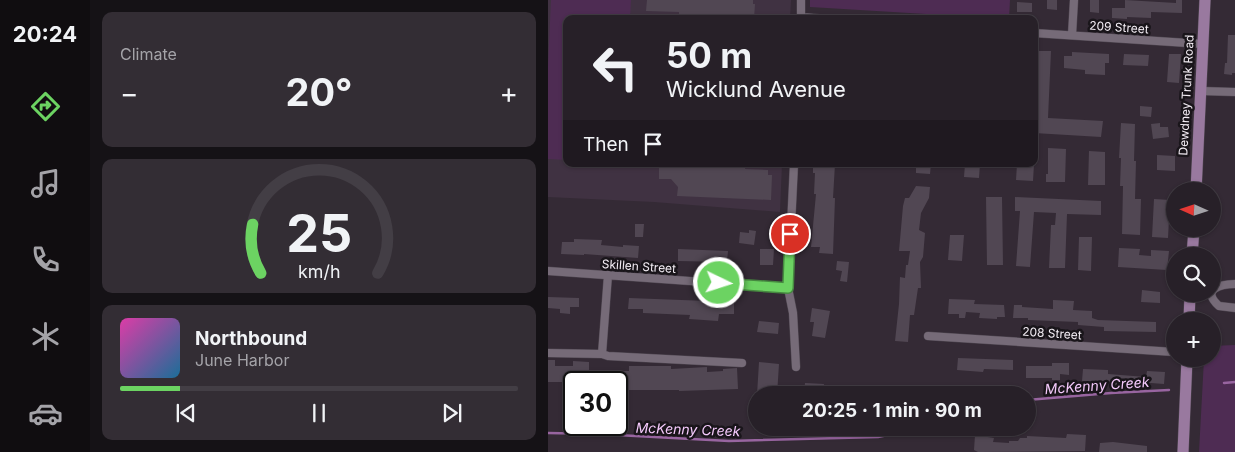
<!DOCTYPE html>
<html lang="en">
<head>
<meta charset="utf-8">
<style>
  body { margin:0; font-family:Inter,sans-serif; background:#332d34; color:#f1f3f6; height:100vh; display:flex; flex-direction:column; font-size:19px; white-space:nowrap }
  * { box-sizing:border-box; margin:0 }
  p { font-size:16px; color:#a4a3a8 }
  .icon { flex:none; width:28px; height:28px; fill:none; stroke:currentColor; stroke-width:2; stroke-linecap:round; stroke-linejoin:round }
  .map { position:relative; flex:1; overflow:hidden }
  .panel { display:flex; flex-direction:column; gap:12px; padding:12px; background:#151216; width:458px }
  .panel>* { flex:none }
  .top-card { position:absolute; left:15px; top:15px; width:475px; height:152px; border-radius:10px; box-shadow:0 1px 4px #0004,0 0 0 1px #433e45; background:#272028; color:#f1f3f6; overflow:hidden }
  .needle { width:32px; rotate:273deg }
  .tools { position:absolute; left:618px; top:182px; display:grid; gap:10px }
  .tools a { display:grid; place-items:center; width:55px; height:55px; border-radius:50%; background:#272028; box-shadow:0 1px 4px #0004,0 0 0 1px #433e45; font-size:25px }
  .speed { position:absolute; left:15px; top:371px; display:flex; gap:10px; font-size:25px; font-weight:700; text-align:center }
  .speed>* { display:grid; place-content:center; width:65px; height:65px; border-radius:50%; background:#272028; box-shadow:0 1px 4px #0004,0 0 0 1px #433e45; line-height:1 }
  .speed .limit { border:2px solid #111; border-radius:8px; background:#fff; color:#111 }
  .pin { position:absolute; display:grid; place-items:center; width:42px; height:42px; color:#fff; margin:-21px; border:2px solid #fff; border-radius:50%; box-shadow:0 1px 5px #0007 }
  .me { position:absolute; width:55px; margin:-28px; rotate:94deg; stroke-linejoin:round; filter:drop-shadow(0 0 4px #0008) }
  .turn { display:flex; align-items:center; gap:18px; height:105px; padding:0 20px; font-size:22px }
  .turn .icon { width:65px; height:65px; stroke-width:2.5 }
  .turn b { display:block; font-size:35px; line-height:42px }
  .then { display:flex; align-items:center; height:48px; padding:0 20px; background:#0003; gap:10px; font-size:19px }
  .big { font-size:38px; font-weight:700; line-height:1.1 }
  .panel .tile { flex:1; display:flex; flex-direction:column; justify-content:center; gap:8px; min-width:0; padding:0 18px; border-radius:10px; background:#332d34 }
  .panel .dial { align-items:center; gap:0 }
  .dial svg { height:130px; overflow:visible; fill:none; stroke:#433e45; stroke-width:7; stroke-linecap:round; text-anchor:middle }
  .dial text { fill:#f1f3f6; stroke:none }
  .song { display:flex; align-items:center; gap:15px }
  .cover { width:60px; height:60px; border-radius:8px; background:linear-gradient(135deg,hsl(320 70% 55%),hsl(200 70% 35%)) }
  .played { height:5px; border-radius:2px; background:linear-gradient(90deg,#6cd362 15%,#433e45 15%) }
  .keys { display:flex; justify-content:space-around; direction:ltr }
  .heat { display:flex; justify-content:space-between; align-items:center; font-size:28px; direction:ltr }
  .trip { position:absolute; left:200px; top:386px; width:288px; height:50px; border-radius:25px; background:#272028; box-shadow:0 1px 4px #0004,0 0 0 1px #433e45; font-weight:700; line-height:50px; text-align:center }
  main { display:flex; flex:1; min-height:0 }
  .menu { display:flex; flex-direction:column; width:90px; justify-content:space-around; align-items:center; background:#100d10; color:#a4a3a8 }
  .menu .icon { width:35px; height:35px }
  .menu .current { color:#6cd362 }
  .menu b { font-size:22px; color:#f1f3f6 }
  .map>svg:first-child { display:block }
</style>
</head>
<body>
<main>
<nav class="menu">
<b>20:24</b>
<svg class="icon current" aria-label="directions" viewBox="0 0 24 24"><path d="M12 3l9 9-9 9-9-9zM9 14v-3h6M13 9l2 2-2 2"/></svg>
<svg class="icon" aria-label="music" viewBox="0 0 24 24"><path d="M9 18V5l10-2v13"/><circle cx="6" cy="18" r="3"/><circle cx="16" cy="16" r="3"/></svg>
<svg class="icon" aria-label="phone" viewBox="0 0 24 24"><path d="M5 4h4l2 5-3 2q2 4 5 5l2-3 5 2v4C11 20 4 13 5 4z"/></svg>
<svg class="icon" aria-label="climate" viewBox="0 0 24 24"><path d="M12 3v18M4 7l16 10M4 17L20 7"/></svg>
<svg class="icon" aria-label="car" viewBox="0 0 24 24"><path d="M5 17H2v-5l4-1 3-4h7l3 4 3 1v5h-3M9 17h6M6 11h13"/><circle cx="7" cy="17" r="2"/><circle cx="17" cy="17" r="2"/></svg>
</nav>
<section class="panel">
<div class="tile"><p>Climate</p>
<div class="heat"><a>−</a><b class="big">20°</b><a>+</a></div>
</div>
<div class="tile dial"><svg viewBox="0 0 100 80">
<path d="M14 69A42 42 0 1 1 86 69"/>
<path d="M14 69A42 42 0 0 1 9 39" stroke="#6cd362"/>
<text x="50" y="56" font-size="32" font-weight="700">25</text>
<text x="50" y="72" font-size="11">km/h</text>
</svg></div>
<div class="tile">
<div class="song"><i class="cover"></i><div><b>Northbound</b><p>June Harbor</p></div></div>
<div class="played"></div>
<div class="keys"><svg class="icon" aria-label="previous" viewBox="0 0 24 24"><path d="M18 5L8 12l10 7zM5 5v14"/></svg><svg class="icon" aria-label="pause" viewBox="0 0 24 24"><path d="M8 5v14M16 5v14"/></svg><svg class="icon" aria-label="next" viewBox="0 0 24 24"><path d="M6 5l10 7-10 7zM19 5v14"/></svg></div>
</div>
</section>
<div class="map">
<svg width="688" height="452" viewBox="0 0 688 452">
  <rect width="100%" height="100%" fill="#342a35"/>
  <path fill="#403242" d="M0 0H243L242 19H19V164H234L232 212 106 202 0 197Z"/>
  <path fill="#4e2c53" d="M3 0H83L82 19H19V160L0 159V66Z
    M262 0H462L461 19 262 7Z
    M687 345V452H651L656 359H664V346Z"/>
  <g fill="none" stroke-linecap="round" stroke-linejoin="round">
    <path stroke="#9865a0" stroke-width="2.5" d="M676 383 688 382
      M479 400 563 393 621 390
      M0 433 50 434 181 441 330 437 355 432 368 428"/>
  </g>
  <path fill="#514753" d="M99 0H205V4H207L206 19H131V12L98 11Z
    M499 0H509V10L499 9Z
    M542 0H551V13L542 12Z
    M577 0 628 3V0H634V13L603 12V18L579 17V19L564 18V8H577Z
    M469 2 484 3V12H469Z
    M680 35H688V73H684V75L676 74 677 63H679Z
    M490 51H503L500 118 555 121 553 137 486 133V117L489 86H490Z
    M524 52 561 54V63H557V75L537 74V70L516 68V56H524Z
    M576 54 601 55 600 66 575 65Z
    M621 54H633L631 83 619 82Z
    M592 106 604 107 603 117 592 116Z
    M573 123 587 124 586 161H588L587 199H593L592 235 574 234 575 186H572L573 158H571Z
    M612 123V127H620L621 137 605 139 603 124Z
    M500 148 518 149 517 182H498V174H500Z
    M541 151 557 152V185H540Z
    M609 155 627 156V171L609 170Z
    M111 164H198L197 169 220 170V175H224L223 200 129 196 130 187 123 179H111Z
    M265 164H287L285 198H287L285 254 271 253 272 247H263L268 194H266L267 173H265Z
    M368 164H383L382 174 368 173Z
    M417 164H432L431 178 416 177Z
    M469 164H486L485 181 468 180Z
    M368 186 382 187 381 198 373 213 371 230 377 233 375 257 372 262 373 288H370L366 315H362L360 342 347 341 351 304 352 277 357 278 358 265H360L362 251H351L355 206 357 198H361Z
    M438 197H454L455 265H439Z
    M467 197 553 201V215L519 214 517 268H501L503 225H507L508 213 486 212 482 267 468 266 472 211H467Z
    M606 199 622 200 620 238 604 237Z
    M87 224H96L95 237H87Z
    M201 230 208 231 206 245 191 243 192 232 201 233Z
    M402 235H416L414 261 400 260Z
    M531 237H544L543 271 530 270Z
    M26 239 54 240 53 245 75 247V245L91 246 90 258 36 254V255L13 254 14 242H26Z
    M571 248 592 249 591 255 603 256V250L621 251 619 270 570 267Z
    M130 249 180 251 179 262 130 261Z
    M212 249H226L225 265H212Z
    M289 261 301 262 299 282 292 281 294 271 288 270Z
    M594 290 612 292V303L593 302Z
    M0 297 31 298V307H22V314L12 313V309L0 308Z
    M81 298 186 302V314H171L170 321 141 319 142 315 95 313V309H80Z
    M401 299 427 300 426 304 456 305 457 317H449V319L431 318 432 313 418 312 417 318H411V314H400Z
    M505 300 526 301 525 310 544 311V318L550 320 608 322V332L556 331V327L530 325V322L480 320V318H465L466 305H474V307L505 309Z
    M264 308 282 311 277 338 264 336 266 322H262Z
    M211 321 231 323 230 334 209 332Z
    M410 358 465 360V370L436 369 435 372 409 370Z
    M0 360H7V366H25V361L41 362V382H0Z
    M211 362 231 364 229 395H209Z
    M504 363H521V375L512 374V380H504V378H478V366H504Z
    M81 366H123V369L159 367V372L175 371V369L189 368 190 389 131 391V390H69V382H62V371H81Z
    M535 369 560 370V374L598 377 599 371 617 372 616 384 590 382V386L566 385V382L534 381Z
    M257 383 276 384 275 395 256 394Z
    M519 434 538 435 537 451 430 452 426 450 427 435 446 438 445 442 461 443V441H470L472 438H479V436L518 438Z
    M565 442 599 446V452H551L552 443Z"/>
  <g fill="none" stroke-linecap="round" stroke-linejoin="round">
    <defs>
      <path id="street" d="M253 17 278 19
        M253 19V0
        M486 33 655 44
        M524 35 526 0
        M653 91 688 92
        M246 164 240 288 245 313 248 367
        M0 271 240 288
        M688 284C673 284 652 289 671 306L688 308
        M380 336 626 352
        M0 353 54 354 60 356 194 363
        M54 354 60 275"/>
      <path id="secondary" d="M648 191 657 0
        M644 256 646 229
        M641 321 642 294
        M635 452 639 359"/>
    </defs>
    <use href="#street" stroke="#4f4751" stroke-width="9"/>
    <use href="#secondary" stroke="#4f4751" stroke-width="12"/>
    <use href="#street" stroke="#766b78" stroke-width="8"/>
    <use href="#secondary" stroke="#99799f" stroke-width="11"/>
  </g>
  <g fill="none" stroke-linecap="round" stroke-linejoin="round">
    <defs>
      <path id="route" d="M171 283 240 288 242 234"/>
    </defs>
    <use href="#route" stroke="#468940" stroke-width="12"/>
    <use href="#route" stroke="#6cd362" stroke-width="9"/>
  </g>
  <g text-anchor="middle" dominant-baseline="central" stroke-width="5" stroke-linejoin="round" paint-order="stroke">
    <g font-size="12" fill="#f3edf4" stroke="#19151a">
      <text transform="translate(571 27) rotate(4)">209 Street</text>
      <text transform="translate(638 95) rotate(-87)">Dewdney Trunk Road</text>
      <text transform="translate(91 266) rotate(4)">Skillen Street</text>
      <text transform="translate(504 333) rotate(4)">208 Street</text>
    </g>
    <g font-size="14" font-style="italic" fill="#f5cafc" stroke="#19151a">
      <text transform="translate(549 385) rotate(-4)">McKenny Creek</text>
      <text transform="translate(140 429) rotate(2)">McKenny Creek</text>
    </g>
  </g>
</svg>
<div class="tools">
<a><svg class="needle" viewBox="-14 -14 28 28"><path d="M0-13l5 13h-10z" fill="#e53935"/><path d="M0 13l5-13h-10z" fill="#a4a3a8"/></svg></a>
<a><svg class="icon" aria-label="search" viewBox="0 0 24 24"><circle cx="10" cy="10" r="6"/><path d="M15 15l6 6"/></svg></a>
<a>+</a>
</div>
<div class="speed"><div class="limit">30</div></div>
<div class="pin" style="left:242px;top:234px;background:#d93025"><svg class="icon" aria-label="arrive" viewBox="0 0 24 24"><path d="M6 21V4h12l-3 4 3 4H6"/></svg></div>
<svg class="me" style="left:171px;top:283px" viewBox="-20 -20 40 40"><circle r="17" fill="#6cd362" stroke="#fff" stroke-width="3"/><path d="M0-11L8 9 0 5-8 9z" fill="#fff"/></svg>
<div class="trip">20:25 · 1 min · 90 m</div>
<div class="top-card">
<div class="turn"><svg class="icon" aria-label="left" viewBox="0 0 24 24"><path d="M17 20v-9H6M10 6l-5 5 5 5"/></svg><div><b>50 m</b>Wicklund Avenue</div></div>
<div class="then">Then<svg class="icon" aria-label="arrive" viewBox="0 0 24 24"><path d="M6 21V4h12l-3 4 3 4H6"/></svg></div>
</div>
</div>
</main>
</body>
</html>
